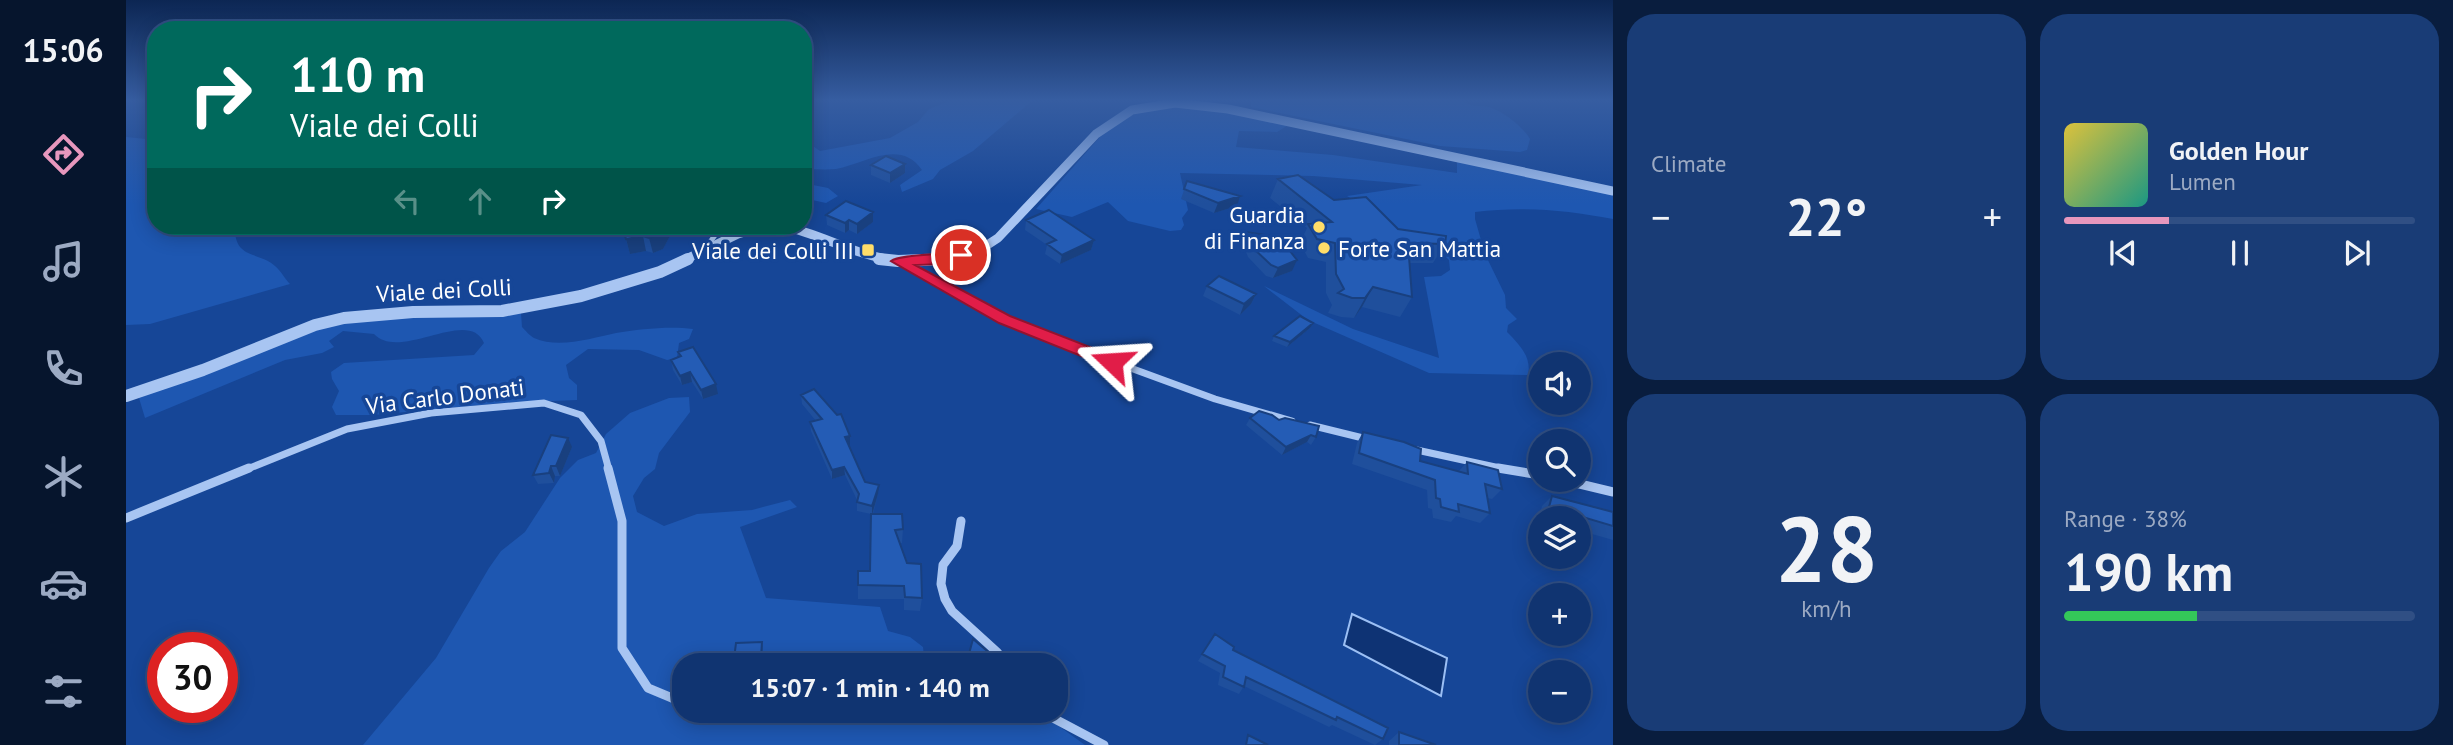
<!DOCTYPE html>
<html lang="en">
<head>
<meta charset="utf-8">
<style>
  body { margin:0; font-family:"PT Sans",sans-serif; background:#193c76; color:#f1f3f6; height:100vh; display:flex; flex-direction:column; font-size:26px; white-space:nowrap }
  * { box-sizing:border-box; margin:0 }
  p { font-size:23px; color:#9caac3 }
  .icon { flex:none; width:38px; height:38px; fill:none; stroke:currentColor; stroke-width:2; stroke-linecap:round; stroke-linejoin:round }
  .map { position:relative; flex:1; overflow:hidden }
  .panel { display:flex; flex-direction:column; gap:14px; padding:14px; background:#091d3e; width:840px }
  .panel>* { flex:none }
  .guide { position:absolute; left:21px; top:21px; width:665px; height:214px; border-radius:28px; box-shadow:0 4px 18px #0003,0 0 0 2px #304f84; background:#00695c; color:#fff; overflow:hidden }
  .tools { position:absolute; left:1402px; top:352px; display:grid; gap:14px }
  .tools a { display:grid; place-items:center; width:63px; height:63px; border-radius:50%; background:#103471; box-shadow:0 4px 18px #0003,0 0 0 2px #304f84; font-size:35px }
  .speed { position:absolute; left:21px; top:632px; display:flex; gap:14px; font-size:35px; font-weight:700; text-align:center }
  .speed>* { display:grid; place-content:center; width:91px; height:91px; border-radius:50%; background:#103471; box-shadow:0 4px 18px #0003,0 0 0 2px #304f84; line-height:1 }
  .speed .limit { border:10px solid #d22; background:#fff; color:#111 }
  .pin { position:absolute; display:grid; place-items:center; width:60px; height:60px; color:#fff; margin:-30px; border:4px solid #fff; border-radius:50%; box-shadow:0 2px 7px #0007 }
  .me { position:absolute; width:77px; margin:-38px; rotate:290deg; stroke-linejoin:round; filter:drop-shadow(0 0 5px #0008) }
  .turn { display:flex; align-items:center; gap:24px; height:147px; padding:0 28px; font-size:32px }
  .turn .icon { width:91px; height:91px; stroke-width:2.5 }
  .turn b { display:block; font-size:49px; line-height:60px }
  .lanes { display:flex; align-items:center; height:66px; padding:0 28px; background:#0003; justify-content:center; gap:35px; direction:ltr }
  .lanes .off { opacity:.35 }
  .big { font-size:52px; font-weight:700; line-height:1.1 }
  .panel .card { flex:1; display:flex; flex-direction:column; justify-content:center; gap:10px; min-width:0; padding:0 24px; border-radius:28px; background:#193c76 }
  .panel .dial { align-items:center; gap:0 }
  .dial b { font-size:91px; line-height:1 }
  .song { display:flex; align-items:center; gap:21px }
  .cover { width:84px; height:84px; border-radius:10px; background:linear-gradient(135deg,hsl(50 70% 55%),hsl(170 70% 35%)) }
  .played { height:7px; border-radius:4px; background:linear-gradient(90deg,#e797bd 30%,#304f84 30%) }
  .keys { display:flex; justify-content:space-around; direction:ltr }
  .heat { display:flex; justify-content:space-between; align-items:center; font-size:38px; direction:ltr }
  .charge { height:10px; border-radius:5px; background:linear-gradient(90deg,#34c759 38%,#304f84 0) }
  .panel .tiles { flex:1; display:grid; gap:14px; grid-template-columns:repeat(2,1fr) }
  .trip { position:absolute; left:546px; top:653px; width:396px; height:70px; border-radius:28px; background:#103471; box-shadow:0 4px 18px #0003,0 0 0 2px #304f84; font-weight:700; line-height:70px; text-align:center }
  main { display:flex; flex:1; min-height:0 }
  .tabs { display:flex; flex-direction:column; width:126px; justify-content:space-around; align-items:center; background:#06152d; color:#9caac3 }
  .tabs .icon { width:49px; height:49px }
  .tabs .active { color:#e797bd }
  .tabs b { font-size:32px; color:#f1f3f6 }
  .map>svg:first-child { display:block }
</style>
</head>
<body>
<main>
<nav class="tabs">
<b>15:06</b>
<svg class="icon active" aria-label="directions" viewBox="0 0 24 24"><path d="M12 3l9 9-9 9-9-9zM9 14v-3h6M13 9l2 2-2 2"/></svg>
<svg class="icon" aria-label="music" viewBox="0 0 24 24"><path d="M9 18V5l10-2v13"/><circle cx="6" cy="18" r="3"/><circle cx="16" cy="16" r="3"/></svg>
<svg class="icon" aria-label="phone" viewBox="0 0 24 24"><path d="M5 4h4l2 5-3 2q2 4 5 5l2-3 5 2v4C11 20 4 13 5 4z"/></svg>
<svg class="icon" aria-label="climate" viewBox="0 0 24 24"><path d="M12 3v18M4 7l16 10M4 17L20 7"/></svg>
<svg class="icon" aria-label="car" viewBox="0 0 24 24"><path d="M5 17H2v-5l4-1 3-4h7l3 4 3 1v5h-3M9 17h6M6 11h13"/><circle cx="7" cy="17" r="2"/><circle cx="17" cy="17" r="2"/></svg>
<svg class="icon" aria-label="filters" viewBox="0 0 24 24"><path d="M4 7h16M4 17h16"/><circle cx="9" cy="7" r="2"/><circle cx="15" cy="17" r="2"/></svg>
</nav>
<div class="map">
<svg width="1487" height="745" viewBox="0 0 1487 745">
  <rect width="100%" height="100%" fill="#164697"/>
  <path fill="#1e57b1" d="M826 100H907L847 151 814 170 807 179 776 192 774 185 796 170C774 138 738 164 710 169 700 170 688 169 677 169V136L681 142 694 151 764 138 792 122 803 109Z
    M1125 100H1336C1345 108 1353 105 1363 107 1377 111 1397 127 1404 139L1401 150 1394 152 1314 146 1125 107Z
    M1070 106 1164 124 1151 132 1113 131 1110 147 1207 155 1331 173V160L1487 195V219C1441 210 1396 206 1349 212V219L1359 254 1379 295 1380 308 1391 319 1382 325 1381 332C1393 344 1406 357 1402 375L1303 373 1182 320 1138 286 1227 329 1313 358 1298 277 1315 276 1324 270 1323 260 1312 249 1275 237 1252 214 1221 196 1296 185 1187 176 1054 173 1062 210 1056 218 1058 225 1055 230 1044 231 1002 221 982 202 946 217 910 209 981 129C1012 107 1034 108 1070 106Z
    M0 137 30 140V226H113L109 232C111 259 134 252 149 266 155 271 159 279 164 284L24 324 0 325Z
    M677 183 702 188 712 196 700 203 677 198Z
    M395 313 396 327C399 330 404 336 408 338 433 349 466 338 490 333 514 329 544 326 567 329L563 339 553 343 551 358 541 360 513 350 462 349 440 365 443 378 451 385V400L376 403 247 415H210L206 407 213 391 206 379 205 372 218 363 348 355 358 343C343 306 274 362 248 334L217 331 203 341 208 347 196 353 159 360 19 418 13 398 184 330 258 317H369Z
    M563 397 564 412 533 453 529 469 518 478 507 496 511 512 538 526 571 514 626 510 664 500 671 507 614 527 640 598 754 607 762 631 784 637 797 647 799 665H558V710L912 711 959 745H237L310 658 363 568 375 551 399 532 434 478 452 460 470 453 480 434 504 413 543 398Z"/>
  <path fill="#0e3374" stroke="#9bbff4" stroke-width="2" d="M1226 614 1321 658 1315 696 1218 645Z"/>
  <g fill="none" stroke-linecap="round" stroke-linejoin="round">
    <path stroke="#a8c5f2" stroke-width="5" d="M578 250 596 226"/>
    <path stroke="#a8c5f2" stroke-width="7" d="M776 263 909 333 1089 399 1166 421
      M1184 425 1241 439
      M1286 449 1383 470
      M119 470 221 429 305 413 418 403 455 415 475 441 483 470"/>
    <path stroke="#a8c5f2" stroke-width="9" d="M482 468 496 521V648L522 688 558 703
      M1372 468 1414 475
      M1437 480 1487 492
      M0 518 123 468
      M835 521 831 546 817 565 815 584 819 599 826 611 871 652 881 665
      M912 710 978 745"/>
    <path stroke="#a8c5f2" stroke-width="9" d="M657 226C695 234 728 255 767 260
      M558 260 612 234 638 226
      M804 260H817L852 251 872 238 970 134 1006 110 1049 103 1102 109 1487 191"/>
    <path stroke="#a8c5f2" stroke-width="12" d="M753 259 772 261 823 259
      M0 396 77 370 189 325 218 318 287 312 376 311 455 296 534 272 562 259"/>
  </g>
  <path fill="#1f4f9c" d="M30 110V124L23 114Z
    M779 164V173L764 183 745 175V165Z
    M1152 179 1208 200 1272 229 1319 244 1307 263H1283L1286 297 1274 317 1236 307 1228 318 1215 317 1202 313 1206 305 1200 293V262L1182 258 1174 243 1181 228 1144 198Z
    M1061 181 1111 206 1088 213 1055 199Z
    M700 215 747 222 731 234 723 230 719 233 701 225Z
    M900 220 968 240 965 250 934 264 919 254 921 245 899 230Z
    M496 226H544L546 232 537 249 527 253 520 251 504 254Z
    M1120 232 1166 271 1147 278 1140 276 1122 257 1116 242Z
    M1081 286 1130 294 1125 304 1114 315 1077 296Z
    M1187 323 1184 328 1161 347 1146 341 1148 336Z
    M552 352 592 394 577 399 566 382 556 385 547 370 545 360 553 357Z
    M675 395 724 445H723L739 482 752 494 747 514 777 529 776 543H774L796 598 794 611 778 610V599H732V571H744L745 514 731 511V500L719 475 706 479 685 431 684 422 690 421 676 404Z
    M1124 418 1153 420 1159 418 1190 437 1185 445 1181 442 1156 455 1120 425Z
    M1237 432 1294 461 1333 471 1341 462 1376 489 1366 499 1361 498 1364 513 1354 523 1330 516 1325 522 1307 518 1306 509 1302 508 1301 490 1226 464 1231 443Z
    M446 447 434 476H429L428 483 412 484 407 475Z
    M1426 496 1487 526V540L1452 530V518H1413L1416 506Z
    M1089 634 1107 650 1257 739 1249 745 1206 725 1203 727 1118 686 1113 694 1092 685 1094 673 1072 661Z
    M636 642 637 647 636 663 609 664 608 659Z
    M1273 732 1310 745H1263V741Z"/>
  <path fill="#19407f" d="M779 164V173L764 183V173Z
    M1114 196 1111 206 1088 213 1092 203Z
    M747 212V222L731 234V224Z
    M723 220V230L719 233V223Z
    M408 226H451L411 236Z
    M538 226H544L546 232 537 249 527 253 523 238Z
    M517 236 520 251 504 254 500 239Z
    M968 240 965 250 934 264 936 255Z
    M1171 260 1166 271 1147 278 1152 268Z
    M1247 287 1236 307 1228 318 1239 298Z
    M1130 294 1125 304 1114 315 1118 304Z
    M1187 323 1184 328 1161 347 1164 342Z
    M564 372 566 382 556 385 554 376Z
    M590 384 592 394 577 399 575 390Z
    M1185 435 1181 442 1156 455 1160 447Z
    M724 436V445L720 446 719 437Z
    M442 438 446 447 434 476 430 466Z
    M425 466 429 476 428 483 423 473Z
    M718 467 719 475 706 479V470Z
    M753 485 752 494 746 515V506Z"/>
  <path fill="#245cb5" stroke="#19407f" stroke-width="2" d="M760 156 779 164 764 173 745 165Z
    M1172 175 1208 200 1240 197 1272 229 1320 236 1319 244 1282 243 1286 297 1247 287 1239 298H1226L1212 293 1218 289 1210 274 1209 243 1191 239 1182 224 1206 222 1152 179Z
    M1061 181 1114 196 1092 203 1058 189Z
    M720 201 747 212 731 224 723 220 719 223 700 215Z
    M923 210 968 240 936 255 921 244 930 240 900 220Z
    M496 226H538L533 234 523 238 517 236 500 239Z
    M1120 232 1153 237 1171 260 1152 268 1145 265 1126 247Z
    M1093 276 1130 294 1118 304 1081 286Z
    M1174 316 1187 323 1164 342 1148 336Z
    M567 347 590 384 575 390 564 372 554 376 545 360 555 356 552 352Z
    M688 389 711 415 715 414 724 436 719 437 739 482 753 485 746 506 731 502 733 494 718 467 706 470 684 422 696 419 675 395Z
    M1133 411 1146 415 1153 420 1159 418 1193 426 1190 437 1185 435 1160 447 1124 418Z
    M1237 432 1278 442 1295 449 1294 461 1342 474 1341 462 1372 470 1376 489 1359 484 1364 513 1332 504 1333 512 1315 507 1314 499 1310 498 1309 480 1233 453Z
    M425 435 442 438 430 466H425L423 473 407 475Z
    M1426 496 1487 512V526L1423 507Z
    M745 514H776L777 529 769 530 781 563 795 564 796 598 779 597 778 586 732 585V571H744Z
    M1089 634 1108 647 1107 650 1262 728 1257 739 1211 717 1210 720 1120 677 1118 687 1097 677 1099 666 1076 654Z
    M847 639 873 661 874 665H840Z
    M636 642 635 658 608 659 610 643Z
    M1273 732 1310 745H1273Z
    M1122 735 1142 745H1120Z"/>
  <linearGradient id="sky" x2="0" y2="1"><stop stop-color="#0c2653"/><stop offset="0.49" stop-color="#365da1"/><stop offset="1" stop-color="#365da1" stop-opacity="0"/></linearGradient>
  <rect width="1487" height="204" fill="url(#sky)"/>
  <path fill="#e11d48" stroke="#92132f" stroke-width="2" d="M835 251 840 252V258L817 264 789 265 884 316 992 358 994 362 992 366H980L873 323 765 261C774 254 819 255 835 251Z"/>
  <g fill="#ffdd69" stroke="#164697" stroke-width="2.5">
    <circle cx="1193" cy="227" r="7"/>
    <circle cx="1198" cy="248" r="7"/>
    <rect x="735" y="243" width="14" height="14" rx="3.5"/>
  </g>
  <g text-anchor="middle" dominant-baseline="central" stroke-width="7" stroke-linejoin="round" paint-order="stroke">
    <g font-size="23" fill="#fff" stroke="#164697" text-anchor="end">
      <text x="1179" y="214">Guardia<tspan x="1179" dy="26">di Finanza</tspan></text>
      <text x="1212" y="248" text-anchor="start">Forte San Mattia</text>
      <text x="728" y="250">Viale dei Colli III</text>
    </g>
    <g font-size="23" fill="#fff" stroke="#164697">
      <text transform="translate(318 290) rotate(-3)">Viale dei Colli</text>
      <text transform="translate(319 396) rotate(-7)">Via Carlo Donati</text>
    </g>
  </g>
</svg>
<div class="tools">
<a><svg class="icon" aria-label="sound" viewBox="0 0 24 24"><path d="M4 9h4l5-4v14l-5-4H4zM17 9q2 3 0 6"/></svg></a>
<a><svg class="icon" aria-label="search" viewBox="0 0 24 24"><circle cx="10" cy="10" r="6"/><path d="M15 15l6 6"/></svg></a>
<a><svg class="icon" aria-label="layers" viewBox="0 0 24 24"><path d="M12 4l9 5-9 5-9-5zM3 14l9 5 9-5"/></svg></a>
<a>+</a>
<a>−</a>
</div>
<div class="speed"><div class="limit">30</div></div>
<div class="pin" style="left:835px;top:255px;background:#d93025"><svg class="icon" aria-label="arrive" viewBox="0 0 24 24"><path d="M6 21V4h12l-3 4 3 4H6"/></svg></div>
<svg class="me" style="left:986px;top:362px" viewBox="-20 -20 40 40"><path d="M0-17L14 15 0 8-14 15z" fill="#e11d48" stroke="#fff" stroke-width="4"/></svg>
<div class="trip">15:07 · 1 min · 140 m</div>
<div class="guide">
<div class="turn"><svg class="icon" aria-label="right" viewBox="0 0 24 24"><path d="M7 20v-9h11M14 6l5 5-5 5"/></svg><div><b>110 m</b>Viale dei Colli</div></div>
<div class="lanes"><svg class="icon off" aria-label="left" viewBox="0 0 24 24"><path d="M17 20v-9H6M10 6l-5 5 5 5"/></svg><svg class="icon off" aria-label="ahead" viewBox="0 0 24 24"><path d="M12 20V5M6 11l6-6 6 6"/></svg><svg class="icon" aria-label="right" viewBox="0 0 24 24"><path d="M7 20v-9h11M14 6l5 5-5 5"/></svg></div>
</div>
</div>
<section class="panel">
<div class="tiles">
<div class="card"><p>Climate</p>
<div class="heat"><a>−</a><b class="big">22°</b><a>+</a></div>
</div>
<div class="card">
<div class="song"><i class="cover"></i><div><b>Golden Hour</b><p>Lumen</p></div></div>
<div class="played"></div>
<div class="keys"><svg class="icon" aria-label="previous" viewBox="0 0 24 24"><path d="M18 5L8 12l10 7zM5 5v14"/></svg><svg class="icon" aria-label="pause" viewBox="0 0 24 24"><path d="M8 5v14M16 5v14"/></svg><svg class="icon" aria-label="next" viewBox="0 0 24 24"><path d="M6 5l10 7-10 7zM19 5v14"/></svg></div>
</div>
<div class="card dial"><b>28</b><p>km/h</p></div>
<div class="card"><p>Range · 38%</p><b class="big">190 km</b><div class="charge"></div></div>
</div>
</section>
</main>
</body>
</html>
